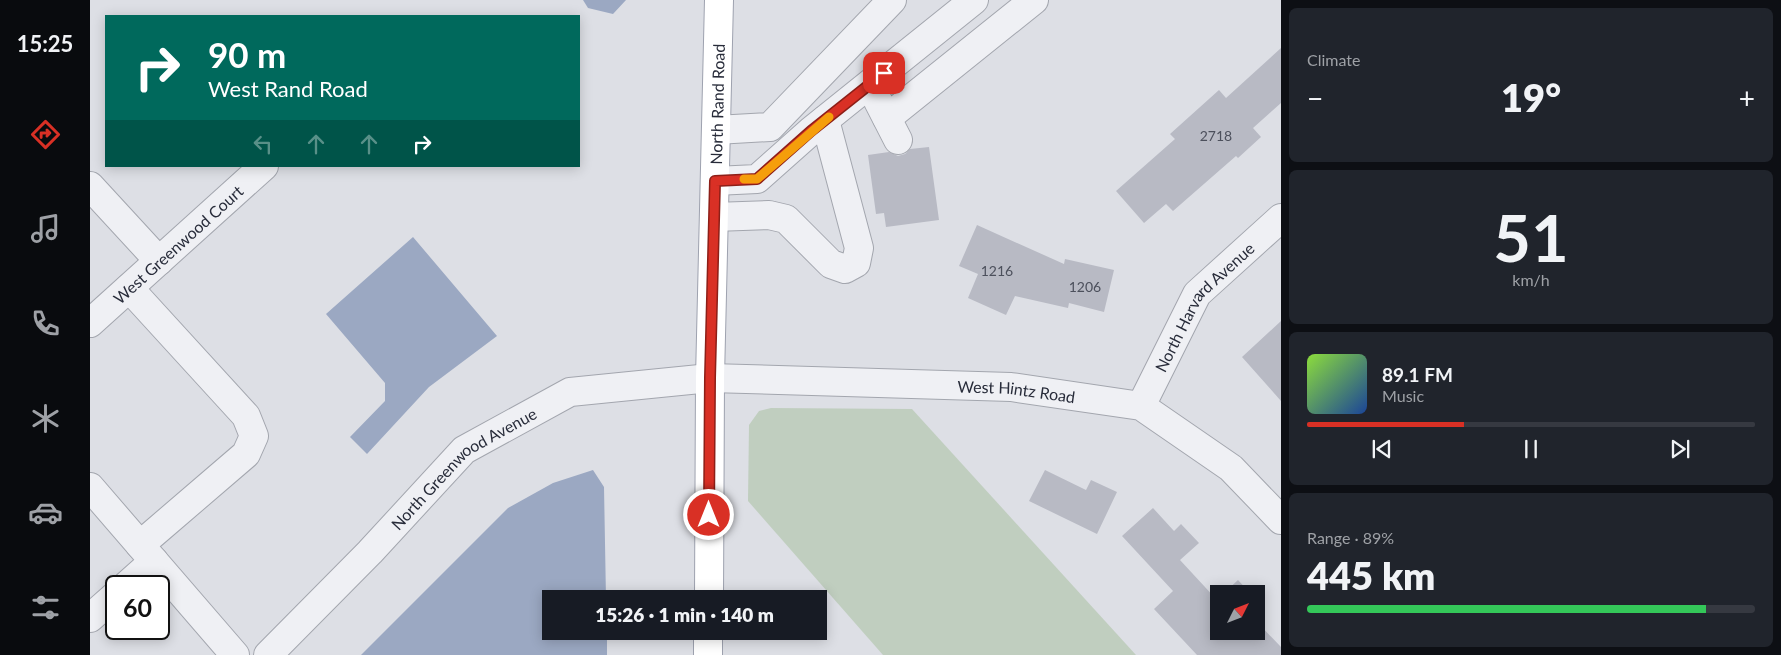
<!DOCTYPE html>
<html lang="en">
<head>
<meta charset="utf-8">
<style>
  body { margin:0; font-family:Lato,sans-serif; background:#20242c; color:#f1f3f6; height:100vh; display:flex; flex-direction:column; font-size:19px; white-space:nowrap }
  * { box-sizing:border-box; margin:0 }
  p { font-size:16px; color:#9ea1a6 }
  .icon { flex:none; width:28px; height:28px; fill:none; stroke:currentColor; stroke-width:2; stroke-linecap:round; stroke-linejoin:round }
  .map { position:relative; flex:1; overflow:hidden }
  .sheet { display:flex; flex-direction:column; gap:8px; padding:8px; background:#0d0f14; width:500px }
  .sheet>* { flex:none }
  .top-card { position:absolute; left:15px; top:15px; width:475px; height:152px; border-radius:0px; box-shadow:0 2px 12px #0003; background:#00695c; color:#fff; overflow:hidden }
  .needle { width:32px; rotate:48deg }
  .tools { position:absolute; left:1120px; top:585px; display:grid; gap:10px }
  .tools a { display:grid; place-items:center; width:55px; height:55px; border-radius:0px; background:#171b24; box-shadow:0 2px 12px #0003; font-size:25px }
  .speed { position:absolute; left:15px; top:575px; display:flex; gap:10px; font-size:25px; font-weight:700; text-align:center }
  .speed>* { display:grid; place-content:center; width:65px; height:65px; border-radius:50%; background:#171b24; box-shadow:0 2px 12px #0003; line-height:1 }
  .speed .limit { border:2px solid #111; border-radius:8px; background:#fff; color:#111 }
  .pin { position:absolute; display:grid; place-items:center; width:42px; height:42px; color:#fff; margin:-21px; border-radius:10px; box-shadow:0 2px 8px #0006 }
  .me { position:absolute; width:55px; margin:-28px; rotate:0deg; stroke-linejoin:round; filter:drop-shadow(0 0 4px #0008) }
  .turn { display:flex; align-items:center; gap:18px; height:105px; padding:0 20px; font-size:22px }
  .turn .icon { width:65px; height:65px; stroke-width:2.5 }
  .turn b { display:block; font-size:35px; line-height:42px }
  .lanes { display:flex; align-items:center; height:48px; padding:0 20px; background:#0003; justify-content:center; gap:25px; direction:ltr }
  .lanes .off { opacity:.35 }
  .big { font-size:38px; font-weight:800; line-height:1.1 }
  .sheet .tile { flex:1; display:flex; flex-direction:column; justify-content:center; gap:8px; min-width:0; padding:0 18px; border-radius:8px; background:#20242c }
  .sheet .dial { align-items:center; gap:0 }
  .dial b { font-size:65px; line-height:1 }
  .song { display:flex; align-items:center; gap:15px }
  .cover { width:60px; height:60px; border-radius:8px; background:linear-gradient(135deg,hsl(90 70% 55%),hsl(220 70% 35%)) }
  .played { height:5px; border-radius:2px; background:linear-gradient(90deg,#d93025 35%,#363941 35%) }
  .keys { display:flex; justify-content:space-around; direction:ltr }
  .heat { display:flex; justify-content:space-between; align-items:center; font-size:28px; direction:ltr }
  .charge { height:8px; border-radius:4px; background:linear-gradient(90deg,#34c759 89%,#363941 0) }
  .trip { position:absolute; left:452px; top:590px; width:285px; height:50px; border-radius:0px; background:#171b24; box-shadow:0 2px 12px #0003; font-weight:800; line-height:50px; text-align:center }
  main { display:flex; flex:1; min-height:0 }
  .tab-bar { display:flex; flex-direction:column; width:90px; justify-content:space-around; align-items:center; background:#090b0e; color:#9ea1a6 }
  .tab-bar .icon { width:35px; height:35px }
  .tab-bar .on { color:#d93025 }
  .tab-bar b { font-size:22px; color:#f1f3f6 }
  .map>svg:first-child { display:block }
</style>
</head>
<body>
<main>
<nav class="tab-bar">
<b>15:25</b>
<svg class="icon on" aria-label="directions" viewBox="0 0 24 24"><path d="M12 3l9 9-9 9-9-9zM9 14v-3h6M13 9l2 2-2 2"/></svg>
<svg class="icon" aria-label="music" viewBox="0 0 24 24"><path d="M9 18V5l10-2v13"/><circle cx="6" cy="18" r="3"/><circle cx="16" cy="16" r="3"/></svg>
<svg class="icon" aria-label="phone" viewBox="0 0 24 24"><path d="M5 4h4l2 5-3 2q2 4 5 5l2-3 5 2v4C11 20 4 13 5 4z"/></svg>
<svg class="icon" aria-label="climate" viewBox="0 0 24 24"><path d="M12 3v18M4 7l16 10M4 17L20 7"/></svg>
<svg class="icon" aria-label="car" viewBox="0 0 24 24"><path d="M5 17H2v-5l4-1 3-4h7l3 4 3 1v5h-3M9 17h6M6 11h13"/><circle cx="7" cy="17" r="2"/><circle cx="17" cy="17" r="2"/></svg>
<svg class="icon" aria-label="filters" viewBox="0 0 24 24"><path d="M4 7h16M4 17h16"/><circle cx="9" cy="7" r="2"/><circle cx="15" cy="17" r="2"/></svg>
</nav>
<div class="map">
<svg width="1191" height="655" viewBox="0 0 1191 655">
  <rect width="100%" height="100%" fill="#dddfe5"/>
  <path fill="#c0cebf" d="M681 408 822 409 1046 655H793L658 501 659 425 669 411Z"/>
  <path fill="#9ba8c2" d="M493 0H536L523 14 498 8Z
    M323 237 407 336 339 387 277 454 260 437 295 401V383L236 314Z
    M503 470 514 487 516 599H461V631H517V655H271L418 508 463 483Z"/>
  <path fill="#b8bac4" d="M1191 48V103L1163 128 1171 137 1148 158 1146 156 1083 211 1076 204 1054 223 1026 191 1085 139 1080 134 1129 90 1136 98Z
    M839 147 849 220 796 227 794 213 786 214 778 155 799 152 808 156 815 154 820 149Z
    M887 225 974 264 975 259 1024 270 1014 312 979 303 978 308 925 296 916 315 878 298 888 274 869 266Z
    M1191 321V401L1152 357Z
    M955 470 996 490 1001 480 1027 492 1007 534 939 501Z
    M1063 508 1084 531 1091 524 1109 543 1090 560 1127 600 1129 598V631H1166V621L1191 647V655H1107L1064 609 1083 591 1032 536Z
    M1148 580 1161 594H1133Z"/>
  <g fill="none" stroke-linecap="round" stroke-linejoin="round">
    <defs>
      <g id="minor">
        <path d="M788 101 808 140"/>
        <path d="M797 118 944 0"/>
        <path d="M626 130 680 127 802 0"/>
        <path d="M625 181 667 179 721 131 884 0"/>
        <path d="M0 186 69 261"/>
        <path d="M624 217 679 215 696 219 741 264 755 269 766 263 769 248 735 120"/>
        <path d="M39 288 156 416 164 436 156 454 50 545"/>
        <path id="s1" d="M0 323 174 166"/>
        <path id="s2" d="M1051 406 1107 294 1191 218"/>
        <path d="M0 487 145 655"/>
        <path d="M36 586 64 561"/>
        <path d="M0 618 26 595"/>
        <path id="s3" d="M178 655 280 552 374 450 480 392 620 378 921 387 1051 406 1141 468 1191 520"/>
      </g>
      <g id="major">
        <path id="s4" d="M619 599 620 378 629 0"/>
        <path d="M618 655V631"/>
      </g>
    </defs>
    <use href="#minor" stroke="#a3a6ae" stroke-width="30"/>
    <use href="#major" stroke="#9ea2af" stroke-width="30"/>
    <use href="#minor" stroke="#eff0f4" stroke-width="28"/>
    <use href="#major" stroke="#fff" stroke-width="28"/>
  </g>
  <g fill="none" stroke-linecap="round" stroke-linejoin="round">
    <defs>
      <path id="route" d="M619 515 620 378 625 181 667 179 721 131 794 73"/>
    </defs>
    <use href="#route" stroke="#8d1f18" stroke-width="12"/>
    <use href="#route" stroke="#d93025" stroke-width="9"/>
    <path stroke="#f59e0b" stroke-width="9" d="M654 179H667L739 117"/>
  </g>
  <g text-anchor="middle" dominant-baseline="central" stroke-width="4.5" stroke-linejoin="round" paint-order="stroke">
    <g font-size="14" fill="#4c505c">
      <text x="1126" y="135">2718</text>
      <text x="907" y="270">1216</text>
      <text x="995" y="286">1206</text>
    </g>
    <g font-size="16" fill="#282c3a" stroke="#eceef3">
      <text stroke="none"><textPath href="#s4" startOffset="495">North Rand Road</textPath></text>
      <text stroke="none"><textPath href="#s1" startOffset="118">West Greenwood Court</textPath></text>
      <text stroke="none"><textPath href="#s2" startOffset="119">North Harvard Avenue</textPath></text>
      <text stroke="none"><textPath href="#s3" startOffset="852">West Hintz Road</textPath></text>
      <text stroke="none"><textPath href="#s3" startOffset="272">North Greenwood Avenue</textPath></text>
    </g>
  </g>
</svg>
<div class="tools">
<a><svg class="needle" viewBox="-14 -14 28 28"><path d="M0-13l5 13h-10z" fill="#e53935"/><path d="M0 13l5-13h-10z" fill="#9ea1a6"/></svg></a>
</div>
<div class="speed"><div class="limit">60</div></div>
<div class="pin" style="left:794px;top:73px;background:#d93025"><svg class="icon" aria-label="arrive" viewBox="0 0 24 24"><path d="M6 21V4h12l-3 4 3 4H6"/></svg></div>
<svg class="me" style="left:619px;top:515px" viewBox="-20 -20 40 40"><circle r="17" fill="#d93025" stroke="#fff" stroke-width="3"/><path d="M0-11L8 9 0 5-8 9z" fill="#fff"/></svg>
<div class="trip">15:26 · 1 min · 140 m</div>
<div class="top-card">
<div class="turn"><svg class="icon" aria-label="right" viewBox="0 0 24 24"><path d="M7 20v-9h11M14 6l5 5-5 5"/></svg><div><b>90 m</b>West Rand Road</div></div>
<div class="lanes"><svg class="icon off" aria-label="left" viewBox="0 0 24 24"><path d="M17 20v-9H6M10 6l-5 5 5 5"/></svg><svg class="icon off" aria-label="ahead" viewBox="0 0 24 24"><path d="M12 20V5M6 11l6-6 6 6"/></svg><svg class="icon off" aria-label="ahead" viewBox="0 0 24 24"><path d="M12 20V5M6 11l6-6 6 6"/></svg><svg class="icon" aria-label="right" viewBox="0 0 24 24"><path d="M7 20v-9h11M14 6l5 5-5 5"/></svg></div>
</div>
</div>
<section class="sheet">
<div class="tile"><p>Climate</p>
<div class="heat"><a>−</a><b class="big">19°</b><a>+</a></div>
</div>
<div class="tile dial"><b>51</b><p>km/h</p></div>
<div class="tile">
<div class="song"><i class="cover"></i><div><b>89.1 FM</b><p>Music</p></div></div>
<div class="played"></div>
<div class="keys"><svg class="icon" aria-label="previous" viewBox="0 0 24 24"><path d="M18 5L8 12l10 7zM5 5v14"/></svg><svg class="icon" aria-label="pause" viewBox="0 0 24 24"><path d="M8 5v14M16 5v14"/></svg><svg class="icon" aria-label="next" viewBox="0 0 24 24"><path d="M6 5l10 7-10 7zM19 5v14"/></svg></div>
</div>
<div class="tile"><p>Range · 89%</p><b class="big">445 km</b><div class="charge"></div></div>
</section>
</main>
</body>
</html>
